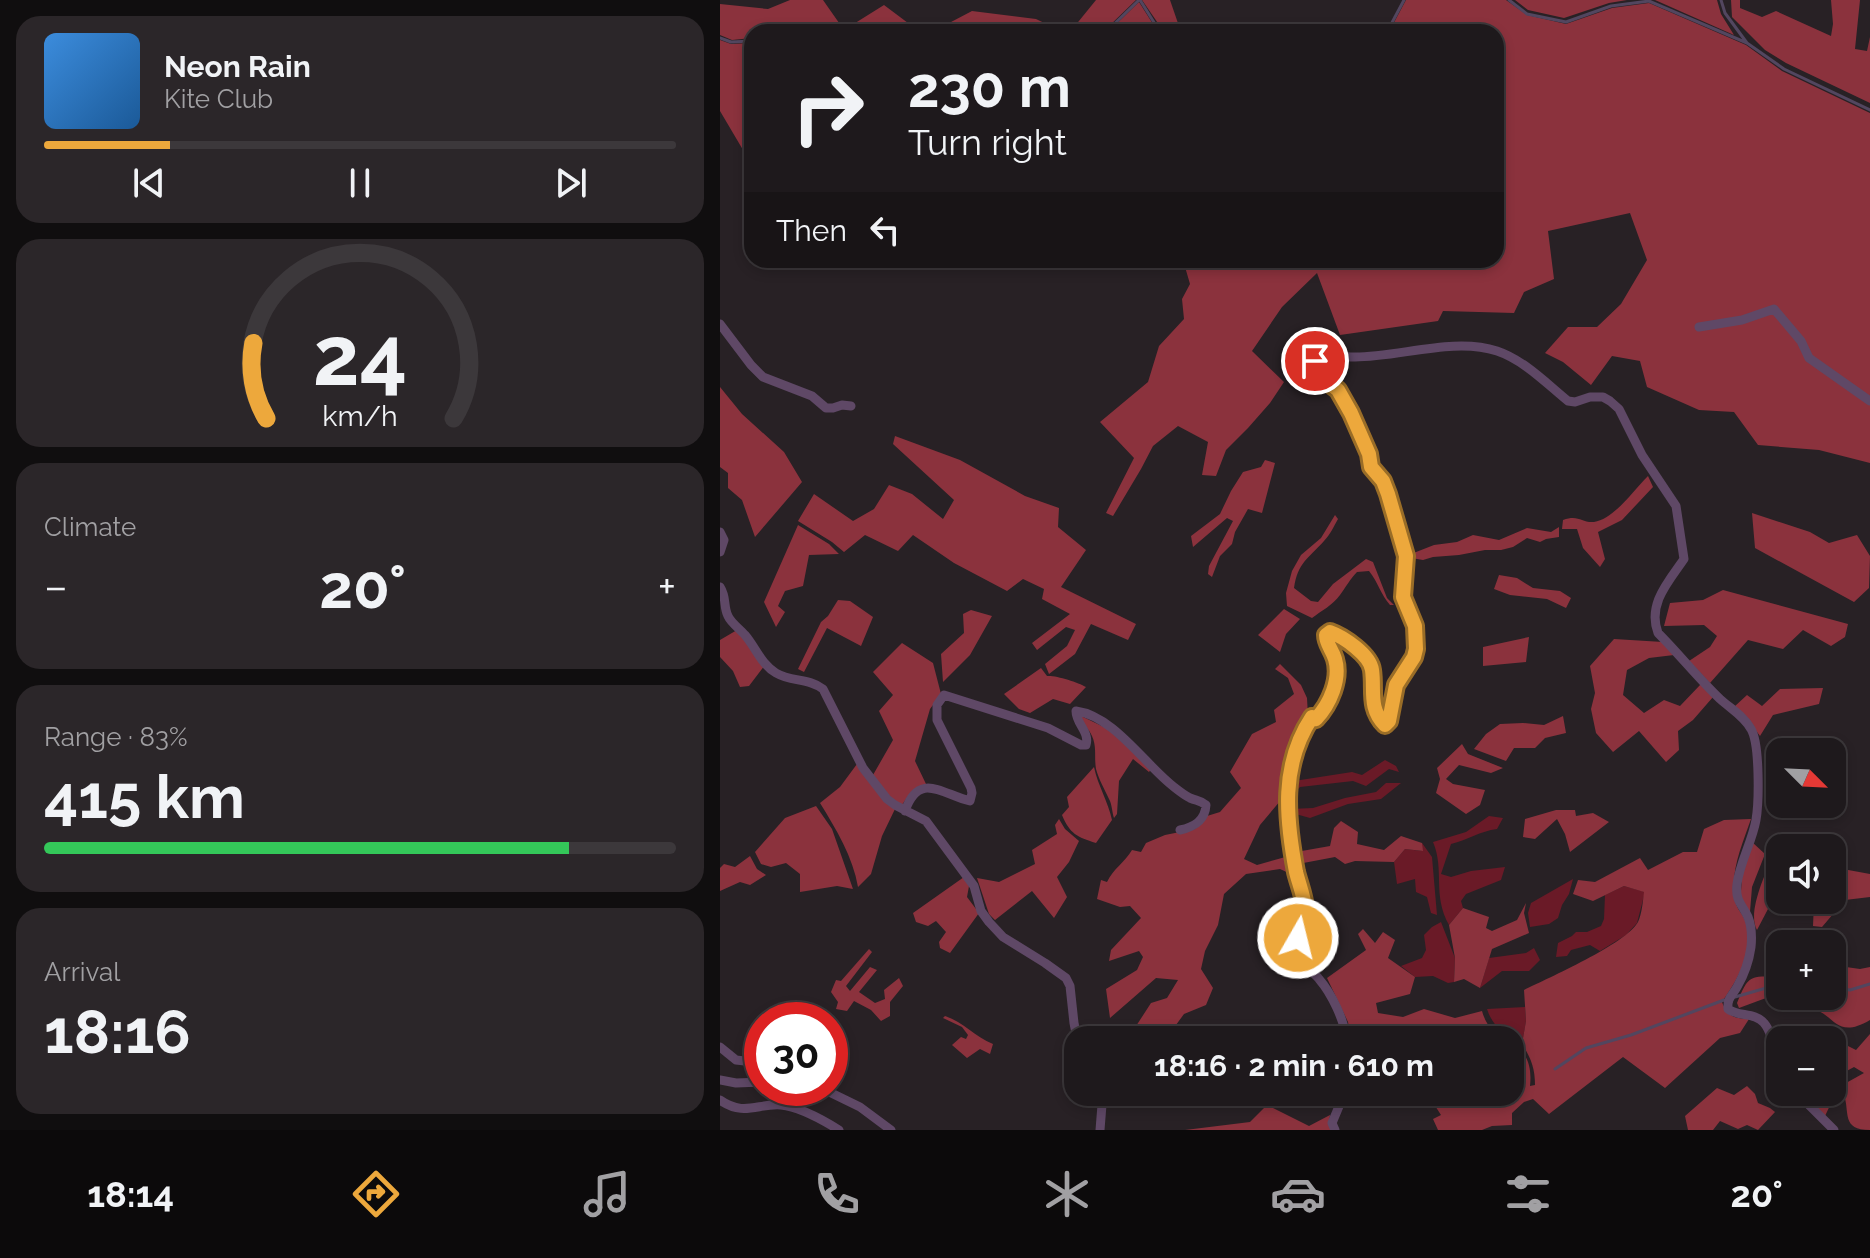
<!DOCTYPE html>
<html lang="en">
<head>
<meta charset="utf-8">
<style>
  body { margin:0; font-family:Raleway,sans-serif; background:#2b2629; color:#f1f3f6; height:100vh; display:flex; flex-direction:column; font-size:30px; white-space:nowrap }
  * { box-sizing:border-box; margin:0 }
  p { font-size:26px; color:#a1a0a3 }
  .icon { flex:none; width:44px; height:44px; fill:none; stroke:currentColor; stroke-width:2; stroke-linecap:round; stroke-linejoin:round }
  .map { position:relative; flex:1; overflow:hidden }
  .details { display:flex; flex-direction:column; gap:16px; padding:16px; background:#100e0f; width:720px }
  .details>* { flex:none }
  .top-card { position:absolute; left:24px; top:24px; width:760px; height:244px; border-radius:24px; box-shadow:0 4px 12px #0003,0 0 0 2px #3c383b; background:#1e191c; color:#f1f3f6; overflow:hidden }
  .needle { width:52px; rotate:114deg }
  .tools { position:absolute; left:1046px; top:738px; display:grid; gap:16px }
  .tools a { display:grid; place-items:center; width:80px; height:80px; border-radius:16px; background:#1e191c; box-shadow:0 4px 12px #0003,0 0 0 2px #3c383b; font-size:40px }
  .speed { position:absolute; left:24px; top:1002px; display:flex; gap:16px; font-size:40px; font-weight:700; text-align:center }
  .speed>* { display:grid; place-content:center; width:104px; height:104px; border-radius:50%; background:#1e191c; box-shadow:0 4px 12px #0003,0 0 0 2px #3c383b; line-height:1 }
  .speed .limit { border:12px solid #d22; background:#fff; color:#111 }
  .pin { position:absolute; display:grid; place-items:center; width:68px; height:68px; color:#fff; margin:-34px; border:4px solid #fff; border-radius:50%; box-shadow:0 2px 8px #0007 }
  .me { position:absolute; width:88px; margin:-44px; rotate:8deg; stroke-linejoin:round; filter:drop-shadow(0 0 6px #0008) }
  .turn { display:flex; align-items:center; gap:28px; height:168px; padding:0 32px; font-size:36px }
  .turn .icon { width:104px; height:104px; stroke-width:2.5 }
  .turn b { display:block; font-size:56px; line-height:68px }
  .then { display:flex; align-items:center; height:76px; padding:0 32px; background:#0003; gap:16px; font-size:30px }
  .big { font-size:60px; font-weight:700; line-height:1.1 }
  .details .widget { flex:1; display:flex; flex-direction:column; justify-content:center; gap:12px; min-width:0; padding:0 28px; border-radius:24px; background:#2b2629 }
  .details .dial { align-items:center; gap:0 }
  .dial svg { height:208px; overflow:visible; fill:none; stroke:#3c383b; stroke-width:7; stroke-linecap:round; text-anchor:middle }
  .dial text { fill:#f1f3f6; stroke:none }
  .song { display:flex; align-items:center; gap:24px }
  .cover { width:96px; height:96px; border-radius:12px; background:linear-gradient(135deg,hsl(210 70% 55%),hsl(210 70% 35%)) }
  .played { height:8px; border-radius:4px; background:linear-gradient(90deg,#eda83c 20%,#3c383b 20%) }
  .keys { display:flex; justify-content:space-around; direction:ltr }
  .heat { display:flex; justify-content:space-between; align-items:center; font-size:44px; direction:ltr }
  .charge { height:12px; border-radius:6px; background:linear-gradient(90deg,#34c759 83%,#3c383b 0) }
  .trip { position:absolute; left:344px; top:1026px; width:460px; height:80px; border-radius:24px; background:#1e191c; box-shadow:0 4px 12px #0003,0 0 0 2px #3c383b; font-weight:700; line-height:80px; text-align:center }
  .menu { display:flex; height:128px; justify-content:space-around; align-items:center; background:#0c0a0b; color:#a1a0a3 }
  .menu .icon { width:56px; height:56px }
  .menu .selected { color:#eda83c }
  .menu b { font-size:36px; color:#f1f3f6 }
  main { display:flex; flex:1; min-height:0 }
  .map>svg:first-child { display:block }
</style>
</head>
<body>
<main>
<section class="details">
<div class="widget">
<div class="song"><i class="cover"></i><div><b>Neon Rain</b><p>Kite Club</p></div></div>
<div class="played"></div>
<div class="keys"><svg class="icon" aria-label="previous" viewBox="0 0 24 24"><path d="M18 5L8 12l10 7zM5 5v14"/></svg><svg class="icon" aria-label="pause" viewBox="0 0 24 24"><path d="M8 5v14M16 5v14"/></svg><svg class="icon" aria-label="next" viewBox="0 0 24 24"><path d="M6 5l10 7-10 7zM19 5v14"/></svg></div>
</div>
<div class="widget dial"><svg viewBox="0 0 100 80">
<path d="M14 69A42 42 0 1 1 86 69"/>
<path d="M14 69A42 42 0 0 1 9 40" stroke="#eda83c"/>
<text x="50" y="56" font-size="32" font-weight="700">24</text>
<text x="50" y="72" font-size="11">km/h</text>
</svg></div>
<div class="widget"><p>Climate</p>
<div class="heat"><a>−</a><b class="big">20°</b><a>+</a></div>
</div>
<div class="widget"><p>Range · 83%</p><b class="big">415 km</b><div class="charge"></div></div>
<div class="widget"><p>Arrival</p><b class="big">18:16</b></div>
</section>
<div class="map">
<svg width="1150" height="1130" viewBox="0 0 1150 1130">
  <rect width="100%" height="100%" fill="#282125"/>
  <path fill="#6a1a27" d="M665 760 676 766 679 772 669 769 646 786 633 781 580 787 570 797 574 781 632 772 642 775Z
    M666 783H681L661 799 628 804 590 818 572 813 570 809 593 808 625 798 656 792Z
    M769 816 783 818 777 829C760 831 748 840 731 844L721 874 731 877 751 871 785 867 781 880 746 894 741 901 743 908 729 925C712 894 725 871 713 842L746 832Z
    M702 843 712 857 717 915 711 913 707 897 696 892 695 879 677 884 674 862 685 849 702 851Z
    M853 879 849 894 842 905 838 918 829 924 810 927 808 913 811 903Z
    M904 886 925 892 917 923 906 935 880 951 870 945 851 950 847 956 836 957 838 943 852 936 856 932H867L881 926 884 919 885 895Z
    M721 922 735 958 734 982 728 983 713 976 695 977 681 966 702 958 706 950 704 935 712 927Z
    M814 948 820 960 809 971H782L760 988 769 958 806 953Z
    M805 1007 806 1021 802 1044C786 1035 773 1028 767 1009Z"/>
  <path fill="#8b323d" d="M70 0H103L124 30 164 5 200 32H32V38L12 40 0 35V4L48 9Z
    M376 0H416L383 32H350Z
    M422 0H450L461 32H444Z
    M686 0H786L807 15 846 24 892 8 929 3 1026 45 1062 71 1150 113V463L1099 450 1038 445 1014 412 979 410 927 387 920 361 892 356 871 385 843 362 825 353 848 327H877L901 304 927 260 910 213 828 231 834 279 804 292 794 313 723 311 718 321 620 335 597 273 562 307 532 351 564 382 550 403 528 428 506 450 496 476 482 475 488 442 458 426 433 446 421 469 393 516 386 513 414 458 380 422 428 382 439 346 464 319 462 299 470 284 463 260H776V32H669Z
    M795 0H907L889 3 844 18 808 10Z
    M935 0H997L1001 14 1014 35Z
    M1011 0H1020V8L1042 17 1056 11 1111 36 1113 24 1111 0H1140L1135 49 1147 51 1150 37V103L1066 63 1045 50 1012 17Z
    M419 2 438 32H388Z
    M252 11 316 19 343 32H212Z
    M0 40 11 44 32 43V158L26 155 0 111Z
    M0 387 22 414 64 452 82 482 35 537 22 500 8 488V473L0 467Z
    M175 436 240 460 305 496 339 508 338 527 366 550 341 587 416 624 408 640 371 624 355 654 329 674 325 664 347 646 355 630 346 627 317 650 312 643 350 614 322 599 324 589 303 579 287 591 234 563 193 535 178 551 145 535 124 552 112 542 78 521 94 494 133 521 154 509 169 485 192 494 223 519 234 500 173 444Z
    M545 460 555 463 542 513 528 509 515 532 512 544 500 556 492 577 488 574 489 566 513 521 507 518 473 547 471 536 500 514 511 491 523 472 541 467Z
    M928 476 933 487 902 520 878 532 885 559 880 567 863 548 857 529H842L843 520C859 514 861 523 874 522 894 519 914 490 928 476Z
    M1032 513 1090 532 1109 543 1137 535 1150 556 1149 588 1134 602 1035 548Z
    M615 515 618 519C614 526 610 535 604 541 588 559 578 562 574 588L591 601 598 602 613 584 646 559 653 562 667 598 674 605H670C661 595 658 582 649 571L637 572C630 579 626 587 620 595 613 605 601 611 592 618L567 606 566 593 572 571 581 555 601 538Z
    M78 525 109 544 119 554 89 555 83 586 65 591 58 606 65 612 56 627 44 602Z
    M839 527V537L826 539 820 542 807 538 793 547 781 550H765L739 555 713 557 703 560 691 558V554L714 545 737 542 753 535 779 540 807 528 831 532Z
    M779 575 797 578 813 588 840 591 851 598 846 608 827 599 790 595 774 589Z
    M1003 590 1128 624 1125 637 1111 646 1083 630 1063 649 1028 640 990 683 969 661 990 647 997 636 984 625 944 626 950 603 983 600Z
    M118 600 130 601 153 617 141 646 107 628 84 672 78 669 101 622 108 616Z
    M564 609 580 619 566 634 560 652 538 635Z
    M251 610 272 616 250 655 223 682 221 654 244 633 243 614Z
    M17 630 45 665 29 686 20 687 13 671 0 657V640Z
    M809 637 806 662 763 666V647Z
    M894 639 943 642 954 655 929 658 907 670 903 695 924 713 944 700 960 706 981 684 993 697 973 720 958 731 959 750 946 762 919 731 893 752 876 733 871 709 875 693 870 666Z
    M182 643 213 663 221 694 210 709 195 761 206 784C194 789 189 794 182 805L174 802 153 775 173 740 159 711 173 695 153 672Z
    M560 664 581 685 587 698 588 716 566 768 561 800 540 825 524 859 537 865 569 856 573 875 560 869 526 874 504 894 498 925 485 951 481 969 493 988 486 1005 464 1014 445 1040H407L431 1003 447 998 458 980 436 978 390 1018 386 989 417 970 423 957 419 951 389 961 391 950 421 918 410 906 400 907 377 899 381 880 387 882C393 869 405 862 412 850L421 852 426 843 445 835 475 829 487 816 500 812 521 788 510 772 532 734 556 722 554 710 574 694 568 678 555 669Z
    M321 668 327 676C335 675 358 682 366 687L350 704 333 699 310 713 299 709 284 694Z
    M1103 688 1099 704 1053 715 1040 736 1023 713 1014 707 1027 695 1042 706 1060 689Z
    M359 715 388 729 432 768 429 772 413 759 399 781 397 814 394 818C392 812 392 804 389 799 384 788 379 780 376 769 374 757 377 747 372 736 369 728 361 724 359 715Z
    M843 716 846 733 825 738 815 748H794L786 761 754 749 766 734 780 724 803 723 824 725Z
    M742 744 748 754 783 768 771 773 739 765 726 779 733 784 765 790 760 805 746 814 716 793 720 779 717 768Z
    M137 764 175 809 162 836 151 874 138 887C133 857 116 829 100 803L120 787Z
    M374 767C378 786 388 801 392 820L376 843C357 837 350 834 342 815L349 807 347 797Z
    M96 806 112 829 133 889 117 886 80 892V874L66 863 51 867 41 864 35 852 65 818Z
    M836 810H855L856 816 873 813 889 822 850 852 845 834 837 819 815 839 803 837 805 819Z
    M339 819 345 829 359 841 349 862 337 877 347 897 334 918 312 891 275 920 269 914 257 878 279 882 315 864 312 850 337 834 335 825Z
    M1031 819C1023 842 1012 867 1014 892 1015 912 1023 910 1027 926 1034 953 1017 980 1002 1002 1007 1016 1015 1019 1029 1019L1020 1033 1000 1038 945 1088 903 1057 829 1114 813 1099 804 1102 792 1113V1125L772 1126 762 1130H718L713 1119 721 1115 710 1098 700 1106 695 1101 708 1092H790V1042C808 1052 812 1067 810 1086L815 1085C815 1068 811 1058 802 1044L806 1021 804 990C828 978 906 944 918 922 922 914 923 900 924 892L904 886 873 901 853 894 858 880 875 882 920 858 928 870 963 852H977L984 829 1004 820Z
    M621 821 638 832 637 844 664 850 681 836 702 843 703 851 685 849 674 862 635 861 625 864 615 857 578 864 576 852 610 846 614 828Z
    M1032 842 1045 854 1032 887 1030 912 1020 903 1023 866Z
    M30 856 37 869 46 875 30 885 20 882 0 891V868L4 864 15 867Z
    M1053 856 1060 859V900H1112V867L1150 874V897L1125 900 1102 927 1093 926 1094 902 1048 909 1037 930C1027 913 1045 874 1053 856Z
    M244 877 249 886 247 897 259 913 230 953 220 948 219 942 226 932 216 921 208 926 196 922 193 913Z
    M806 903 804 913 809 933 772 949 760 988 744 979 734 982 735 958 729 925 743 908 769 917 766 928 772 931 797 920Z
    M643 929 655 943 663 932 675 940 668 958 695 977 690 994 656 1003 658 1013 683 1017 704 1009 735 1018 762 1011C766 1025 773 1033 786 1040H631L628 1022 607 978 646 950 638 934Z
    M149 949 152 952 126 986 130 991 150 967 157 970 139 992 155 1003 165 999 164 990 179 978 183 986 170 1002V1016L161 1021 151 1010 134 1001 127 1011 116 1009 118 1002 111 992 116 980 121 981Z
    M1119 966 1140 969 1150 967V1020C1108 1045 1115 999 1078 1012L1057 1001 1046 998 1019 1008 1017 1003C1029 974 1029 977 1060 976V996H1112V973Z
    M225 1016C244 1022 255 1037 273 1044L270 1054 260 1049 247 1058 232 1045 241 1037 246 1039 248 1035 242 1027 223 1018Z
    M1150 1034V1130C1121 1130 1130 1112 1124 1095L1113 1099 1105 1116 1096 1107 1117 1088 1144 1073 1134 1067 1112 1079V1060L1126 1045 1136 1050Z
    M1027 1086 1035 1094 1038 1103 1050 1108 1055 1112 1038 1130 1027 1125 1018 1129 1000 1121 993 1130H968L965 1116 997 1088 1014 1095Z
    M547 1105 589 1126 610 1115 609 1124 612 1130H465L530 1122Z"/>
  <g fill="none" stroke-linecap="round" stroke-linejoin="round">
    <path stroke="#52465f" stroke-width="3" d="M420 0 440 32
      M789 0 807 14 846 22 891 6 929 1 1027 43
      M1001 0 1005 13 1027 43 1064 69 1150 110
      M386 32 419 0
      M667 32 684 0
      M0 38 11 42 32 41
      M1112 987 1130 990 1150 984
      M1015 997 1060 984
      M835 1069 866 1048 911 1035 1004 1000"/>
    <path stroke="#5f4866" stroke-width="9" d="M0 324 31 365 43 377 92 396 106 408H113L122 405 131 406
      M979 327 1022 320 1054 309 1081 341 1089 358 1150 401
      M0 532 4 540 0 552
      M0 587C7 598 3 606 8 616 11 623 20 629 25 635 36 648 41 664 56 673 71 682 89 678 103 689L143 768 167 799 175 805 206 821 254 886 261 911 269 922 283 937 325 963 346 978 350 986 354 1023 358 1043
      M185 811C199 771 222 794 250 801L252 793 251 788 217 720V705L224 695 328 728 361 745H366C370 732 356 724 356 711 394 716 425 765 454 787 459 791 464 795 470 798 477 801 480 800 486 805 485 821 474 827 460 830
      M627 1040C624 1020 612 994 599 979 594 972 586 969 583 961 571 936 587 927 585 908 584 896 579 884 576 872 566 819 560 765 592 717L596 719C610 704 621 679 615 658 612 649 606 644 606 635L610 632C624 637 650 656 652 670 655 690 648 708 665 725L669 721 676 685 694 657 696 649 695 626 683 597 686 556 668 494 663 481 651 467 649 454 631 413 618 390 594 369 595 361C598 358 600 356 605 354 615 352 625 358 635 357 680 357 734 337 777 351 804 360 827 384 848 401L855 402 870 397H883L890 401 899 409 922 455 956 506 964 559C949 581 927 604 938 633 959 654 978 678 1000 699 1011 709 1024 716 1031 729 1040 744 1039 802 1036 820 1032 842 1020 862 1017 884 1015 901 1022 904 1028 917 1032 927 1032 937 1031 947 1029 961 1024 975 1017 987 1012 996 1007 998 1008 1009 1018 1017 1035 1012 1044 1023 1052 1032 1050 1042 1060 1052
      M0 1047 16 1060 42 1063
      M0 1080 16 1083 42 1082
      M101 1088 140 1107 171 1130
      M1079 1092 1080 1096 1114 1130
      M0 1100C24 1117 38 1103 61 1105 80 1107 103 1120 119 1130
      M380 1130 383 1092
      M615 1130 612 1123 625 1092"/>
  </g>
  <g fill="none" stroke-linecap="round" stroke-linejoin="round">
    <defs>
      <path id="route" d="M578 938C580 928 586 918 585 908 584 896 579 884 576 872 566 819 560 765 592 717L596 719C610 704 621 679 615 659 612 649 606 644 606 635L610 632C624 637 650 655 652 670 655 690 648 708 665 725L669 721 676 685 694 657 696 649 695 626 683 597 686 556 668 494 663 481 651 467 649 454 631 413 618 390 601 377 594 369 595 361"/>
    </defs>
    <use href="#route" stroke="#9a6d27" stroke-width="20"/>
    <use href="#route" stroke="#eda83c" stroke-width="14"/>
  </g>
</svg>
<div class="tools">
<a><svg class="needle" viewBox="-14 -14 28 28"><path d="M0-13l5 13h-10z" fill="#e53935"/><path d="M0 13l5-13h-10z" fill="#a1a0a3"/></svg></a>
<a><svg class="icon" aria-label="sound" viewBox="0 0 24 24"><path d="M4 9h4l5-4v14l-5-4H4zM17 9q2 3 0 6"/></svg></a>
<a>+</a>
<a>−</a>
</div>
<div class="speed"><div class="limit">30</div></div>
<div class="pin" style="left:595px;top:361px;background:#d93025"><svg class="icon" aria-label="arrive" viewBox="0 0 24 24"><path d="M6 21V4h12l-3 4 3 4H6"/></svg></div>
<svg class="me" style="left:578px;top:938px" viewBox="-20 -20 40 40"><circle r="17" fill="#eda83c" stroke="#fff" stroke-width="3"/><path d="M0-11L8 9 0 5-8 9z" fill="#fff"/></svg>
<div class="trip">18:16 · 2 min · 610 m</div>
<div class="top-card">
<div class="turn"><svg class="icon" aria-label="right" viewBox="0 0 24 24"><path d="M7 20v-9h11M14 6l5 5-5 5"/></svg><div><b>230 m</b>Turn right</div></div>
<div class="then">Then<svg class="icon" aria-label="left" viewBox="0 0 24 24"><path d="M17 20v-9H6M10 6l-5 5 5 5"/></svg></div>
</div>
</div>
</main>
<nav class="menu">
<b>18:14</b>
<svg class="icon selected" aria-label="directions" viewBox="0 0 24 24"><path d="M12 3l9 9-9 9-9-9zM9 14v-3h6M13 9l2 2-2 2"/></svg>
<svg class="icon" aria-label="music" viewBox="0 0 24 24"><path d="M9 18V5l10-2v13"/><circle cx="6" cy="18" r="3"/><circle cx="16" cy="16" r="3"/></svg>
<svg class="icon" aria-label="phone" viewBox="0 0 24 24"><path d="M5 4h4l2 5-3 2q2 4 5 5l2-3 5 2v4C11 20 4 13 5 4z"/></svg>
<svg class="icon" aria-label="climate" viewBox="0 0 24 24"><path d="M12 3v18M4 7l16 10M4 17L20 7"/></svg>
<svg class="icon" aria-label="car" viewBox="0 0 24 24"><path d="M5 17H2v-5l4-1 3-4h7l3 4 3 1v5h-3M9 17h6M6 11h13"/><circle cx="7" cy="17" r="2"/><circle cx="17" cy="17" r="2"/></svg>
<svg class="icon" aria-label="filters" viewBox="0 0 24 24"><path d="M4 7h16M4 17h16"/><circle cx="9" cy="7" r="2"/><circle cx="15" cy="17" r="2"/></svg>
<b>20°</b>
</nav>
</body>
</html>
